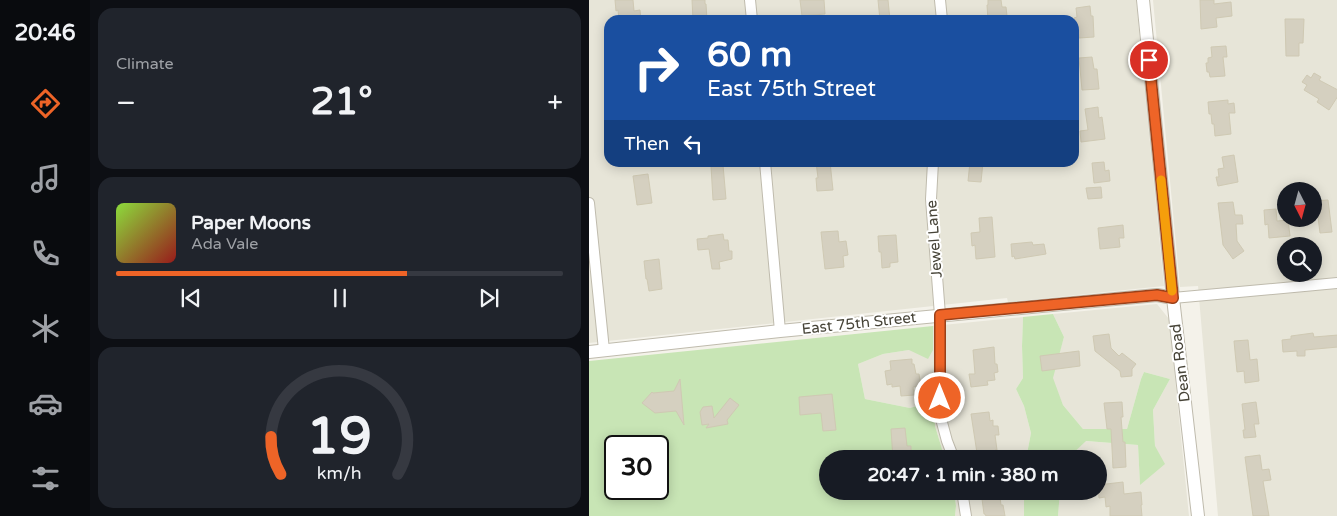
<!DOCTYPE html>
<html lang="en">
<head>
<meta charset="utf-8">
<style>
  body { margin:0; font-family:"Varela Round",sans-serif; background:#20242c; color:#f1f3f6; height:100vh; display:flex; flex-direction:column; font-size:19px; white-space:nowrap }
  * { box-sizing:border-box; margin:0 }
  p { font-size:16px; color:#9ea1a6 }
  .icon { flex:none; width:28px; height:28px; fill:none; stroke:currentColor; stroke-width:2; stroke-linecap:round; stroke-linejoin:round }
  .map { position:relative; flex:1; overflow:hidden }
  .side { display:flex; flex-direction:column; gap:8px; padding:8px; background:#0d0f14; width:499px }
  .side>* { flex:none }
  .banner { position:absolute; left:15px; top:15px; width:475px; height:152px; border-radius:15px; box-shadow:0 2px 12px #0003; background:#1a4fa0; color:#fff; overflow:hidden }
  .needle { width:32px; rotate:174deg }
  .fabs { position:absolute; left:688px; top:182px; display:grid; gap:10px }
  .fabs a { display:grid; place-items:center; width:45px; height:45px; border-radius:50%; background:#171b24; box-shadow:0 2px 12px #0003; font-size:25px }
  .speed { position:absolute; left:15px; top:435px; display:flex; gap:10px; font-size:25px; font-weight:700; text-align:center }
  .speed>* { display:grid; place-content:center; width:65px; height:65px; border-radius:50%; background:#171b24; box-shadow:0 2px 12px #0003; line-height:1 }
  .speed .limit { border:2px solid #111; border-radius:8px; background:#fff; color:#111 }
  .pin { position:absolute; display:grid; place-items:center; width:42px; height:42px; color:#fff; margin:-21px; border:2px solid #fff; border-radius:50%; box-shadow:0 1px 5px #0007 }
  .me { position:absolute; width:55px; margin:-28px; rotate:0deg; stroke-linejoin:round; filter:drop-shadow(0 0 4px #0008) }
  .turn { display:flex; align-items:center; gap:18px; height:105px; padding:0 20px; font-size:22px }
  .turn .icon { width:65px; height:65px; stroke-width:2.5 }
  .turn b { display:block; font-size:35px; line-height:42px }
  .then { display:flex; align-items:center; height:48px; padding:0 20px; background:#0003; gap:10px; font-size:19px }
  .big { font-size:38px; font-weight:700; line-height:1.1 }
  .side .widget { flex:1; display:flex; flex-direction:column; justify-content:center; gap:8px; min-width:0; padding:0 18px; border-radius:15px; background:#20242c }
  .side .dial { align-items:center; gap:0 }
  .dial svg { height:130px; overflow:visible; fill:none; stroke:#363941; stroke-width:7; stroke-linecap:round; text-anchor:middle }
  .dial text { fill:#f1f3f6; stroke:none }
  .song { display:flex; align-items:center; gap:15px }
  .cover { width:60px; height:60px; border-radius:8px; background:linear-gradient(135deg,hsl(90 70% 55%),hsl(0 70% 35%)) }
  .played { height:5px; border-radius:2px; background:linear-gradient(90deg,#ee6427 65%,#363941 65%) }
  .keys { display:flex; justify-content:space-around; direction:ltr }
  .heat { display:flex; justify-content:space-between; align-items:center; font-size:28px; direction:ltr }
  .trip { position:absolute; left:230px; top:450px; width:288px; height:50px; border-radius:25px; background:#171b24; box-shadow:0 2px 12px #0003; font-weight:700; line-height:50px; text-align:center }
  main { display:flex; flex:1; min-height:0 }
  .tab-bar { display:flex; flex-direction:column; width:90px; justify-content:space-around; align-items:center; background:#090b0e; color:#9ea1a6 }
  .tab-bar .icon { width:35px; height:35px }
  .tab-bar .current { color:#ee6427 }
  .tab-bar b { font-size:22px; color:#f1f3f6 }
  .map>svg:first-child { display:block }
</style>
</head>
<body>
<main>
<nav class="tab-bar">
<b>20:46</b>
<svg class="icon current" aria-label="directions" viewBox="0 0 24 24"><path d="M12 3l9 9-9 9-9-9zM9 14v-3h6M13 9l2 2-2 2"/></svg>
<svg class="icon" aria-label="music" viewBox="0 0 24 24"><path d="M9 18V5l10-2v13"/><circle cx="6" cy="18" r="3"/><circle cx="16" cy="16" r="3"/></svg>
<svg class="icon" aria-label="phone" viewBox="0 0 24 24"><path d="M5 4h4l2 5-3 2q2 4 5 5l2-3 5 2v4C11 20 4 13 5 4z"/></svg>
<svg class="icon" aria-label="climate" viewBox="0 0 24 24"><path d="M12 3v18M4 7l16 10M4 17L20 7"/></svg>
<svg class="icon" aria-label="car" viewBox="0 0 24 24"><path d="M5 17H2v-5l4-1 3-4h7l3 4 3 1v5h-3M9 17h6M6 11h13"/><circle cx="7" cy="17" r="2"/><circle cx="17" cy="17" r="2"/></svg>
<svg class="icon" aria-label="filters" viewBox="0 0 24 24"><path d="M4 7h16M4 17h16"/><circle cx="9" cy="7" r="2"/><circle cx="15" cy="17" r="2"/></svg>
</nav>
<section class="side">
<div class="widget"><p>Climate</p>
<div class="heat"><a>−</a><b class="big">21°</b><a>+</a></div>
</div>
<div class="widget">
<div class="song"><i class="cover"></i><div><b>Paper Moons</b><p>Ada Vale</p></div></div>
<div class="played"></div>
<div class="keys"><svg class="icon" aria-label="previous" viewBox="0 0 24 24"><path d="M18 5L8 12l10 7zM5 5v14"/></svg><svg class="icon" aria-label="pause" viewBox="0 0 24 24"><path d="M8 5v14M16 5v14"/></svg><svg class="icon" aria-label="next" viewBox="0 0 24 24"><path d="M6 5l10 7-10 7zM19 5v14"/></svg></div>
</div>
<div class="widget dial"><svg viewBox="0 0 100 80">
<path d="M14 69A42 42 0 1 1 86 69"/>
<path d="M14 69A42 42 0 0 1 8 46" stroke="#ee6427"/>
<text x="50" y="56" font-size="32" font-weight="700">19</text>
<text x="50" y="72" font-size="11">km/h</text>
</svg></div>
</section>
<div class="map">
<svg width="749" height="516" viewBox="0 0 749 516">
  <rect width="100%" height="100%" fill="#f4f2ea"/>
  <path fill="#e7e5d8" fill-rule="evenodd" d="M0 0H547L575 286 419 302 418 298 0 343ZM20 20H485V162H20Z
    M564 0H748V516H629L609 286 591 287ZM696 191H724V219H696ZM696 246H724V274H696Z
    M568 304 580 319 600 516H469L471 491H509V459H478L496 441 549 445 551 485 566 446 564 410 581 379 555 372 552 379 538 429H494L474 405 463 378 475 337 464 314Z
    M434 317 433 346 434 378 427 389 435 406 442 433 437 459H356L346 426 345 401 321 408 276 399 269 364 294 354 320 350H344V326Z
    M365 491H435V516H366L367 506Z"/>
  <path fill="#c8e5b5" fill-rule="evenodd" d="M464 314 475 337 464 378 474 405 494 429H538L552 379 555 372 581 379 564 410 566 446 576 464 551 485 549 445 497 441 478 459H437L442 433 435 406 427 389 434 378 433 346 434 317Z
    M344 326V350L339 359 320 350 294 354 269 364 276 399 321 408 345 401 346 426 356 459H239V491H365L367 506 366 516H0V361ZM26 446H69V489H26Z
    M435 491H471L469 516H435Z"/>
  <path fill="#d5d0c0" stroke="#cfc9b3" d="M26 0H44L45 11 51 10 52 20H30L29 10 27 11Z
    M103 0H116V4H117L118 20H104Z
    M211 0H235L236 14 213 16Z
    M289 0H299L301 20H291Z
    M399 0H412L413 7H417L418 16H417V20H399L398 5H399Z
    M611 0H625V4L642 2 643 16 627 18 628 27 612 29Z
    M501 6 502 16H504L505 37 490 38 489 29 485 30V18L488 17 487 8Z
    M696 19H715L714 43H710V56H697Z
    M637 46 638 57H634L636 76 621 77 620 72H618L617 63H619V58L623 57 622 47Z
    M503 57 505 69H508L510 89 493 90 490 58Z
    M725 73 732 77 730 80 749 90V96L740 110 728 102 730 99 715 90 718 85 713 82 718 75 722 78Z
    M639 100V104L645 103 646 113H640L642 134 626 136 625 124H623L622 114H620L619 102Z
    M509 107 510 118 513 117 516 139 492 142 491 131 499 130 496 109Z
    M645 155 649 182 629 186 627 177H630L629 169 635 168 633 157Z
    M227 162H241L244 190 228 191 227 178H229Z
    M381 162H394L392 182 379 181Z
    M515 162 516 171 520 170 521 181 505 183 503 163Z
    M134 165 137 199 124 200 122 166Z
    M59 174 63 203 48 205 44 176Z
    M512 187 513 198 499 199 497 188Z
    M739 200 743 232 731 233 729 217H724V201Z
    M644 202 646 215H653L654 224H647L648 241 655 251 644 259 634 245 629 203Z
    M687 209 688 221 699 220 701 236 680 238 679 224 676 225 675 210Z
    M403 217 406 257 387 259 386 245 383 246 382 233 391 232 390 218Z
    M534 225 535 238H530L531 247 511 249 509 228Z
    M249 231 250 242 257 241 259 255 254 256 255 267 236 269 232 232Z
    M134 234 135 240H139L140 251H143V259L130 262 131 269H123L120 249 109 250 108 239 119 238V236Z
    M307 235 309 262 301 263V267L293 268 292 252H290L289 236Z
    M443 242 444 245 455 244 457 254 426 259 425 256 423 257 422 244Z
    M70 259 73 289 60 291 58 279H57L55 261Z
    M724 333 725 337 749 335V347L716 350V356H708V351L694 352 693 340 702 339V336Z
    M520 334 522 348 530 356 533 353 547 364 543 369V376L532 377 531 371 506 351 504 336Z
    M659 340 661 360 668 359 670 381 656 383 655 371 648 372 645 341Z
    M405 347 406 364H408L409 372 405 373 406 380 398 381 399 385 382 387 380 374H386L384 350Z
    M490 351 491 366 453 371 451 356Z
    M323 359V364H325L327 374H330L332 386 324 387 325 395 312 396 311 386 303 387V384L298 385 296 371 302 370 301 361Z
    M91 379 95 425 87 411 66 413 53 403 63 392 64 393 85 391Z
    M243 394 247 430 234 431 232 413 211 415 210 397Z
    M141 398 150 405 138 420 139 424 117 428 120 424 113 425 111 412 114 407 123 406 125 418Z
    M533 402 534 417H532L534 442H536L537 467 524 468 522 429H518L515 403Z
    M667 402 670 424H665L667 437 655 438 654 430H656L653 404Z
    M400 412 401 421 404 420V426H409L410 435H406L408 450H406L407 456 391 458V453H388L382 414Z
    M316 428 318 446H322V450L327 454 322 459H304L302 429Z
    M671 455 673 470 680 469 682 480 674 481 680 516H664L656 457Z
    M534 482 535 494 552 492 553 505H552L553 516H521V506L517 507 516 497 510 498 509 485Z
    M411 497 412 505H414L416 516H397L396 514H395L393 499Z"/>
  <g fill="none" stroke-linecap="round" stroke-linejoin="round">
    <defs>
      <path id="minor" d="M161 0 163 20
        M351 0 353 20
        M176 162 191 331
        M344 162 342 199 351 315V415L358 441 365 459
        M0 203 15 350
        M584 298 749 283
        M373 491 377 516"/>
      <path id="tertiary" d="M554 0 584 298 609 516
        M0 352 191 331 568 295 584 298"/>
    </defs>
    <use href="#minor" stroke="#bfbbad" stroke-width="12"/>
    <use href="#tertiary" stroke="#bfbbad" stroke-width="14"/>
    <use href="#minor" stroke="#fff" stroke-width="10"/>
    <use href="#tertiary" stroke="#fff" stroke-width="12"/>
  </g>
  <g fill="none" stroke-linecap="round" stroke-linejoin="round">
    <defs>
      <path id="route" d="M351 398V315L568 295 584 298 560 60"/>
    </defs>
    <use href="#route" stroke="#9b4119" stroke-width="12"/>
    <use href="#route" stroke="#ee6427" stroke-width="9"/>
    <path stroke="#f59e0b" stroke-width="9" d="M572 180 583 291"/>
  </g>
  <g text-anchor="middle" dominant-baseline="central" stroke-width="4" stroke-linejoin="round" paint-order="stroke">
    <g font-size="15" fill="#474438" stroke="#fff">
      <text transform="translate(345 239) rotate(-94)">Jewel Lane</text>
      <text transform="translate(270 323) rotate(-6)">East 75th Street</text>
      <text transform="translate(591 363) rotate(-97)">Dean Road</text>
    </g>
  </g>
</svg>
<div class="fabs">
<a><svg class="needle" viewBox="-14 -14 28 28"><path d="M0-13l5 13h-10z" fill="#e53935"/><path d="M0 13l5-13h-10z" fill="#9ea1a6"/></svg></a>
<a><svg class="icon" aria-label="search" viewBox="0 0 24 24"><circle cx="10" cy="10" r="6"/><path d="M15 15l6 6"/></svg></a>
</div>
<div class="speed"><div class="limit">30</div></div>
<div class="pin" style="left:560px;top:60px;background:#d93025"><svg class="icon" aria-label="arrive" viewBox="0 0 24 24"><path d="M6 21V4h12l-3 4 3 4H6"/></svg></div>
<svg class="me" style="left:351px;top:398px" viewBox="-20 -20 40 40"><circle r="17" fill="#ee6427" stroke="#fff" stroke-width="3"/><path d="M0-11L8 9 0 5-8 9z" fill="#fff"/></svg>
<div class="trip">20:47 · 1 min · 380 m</div>
<div class="banner">
<div class="turn"><svg class="icon" aria-label="right" viewBox="0 0 24 24"><path d="M7 20v-9h11M14 6l5 5-5 5"/></svg><div><b>60 m</b>East 75th Street</div></div>
<div class="then">Then<svg class="icon" aria-label="left" viewBox="0 0 24 24"><path d="M17 20v-9H6M10 6l-5 5 5 5"/></svg></div>
</div>
</div>
</main>
</body>
</html>
